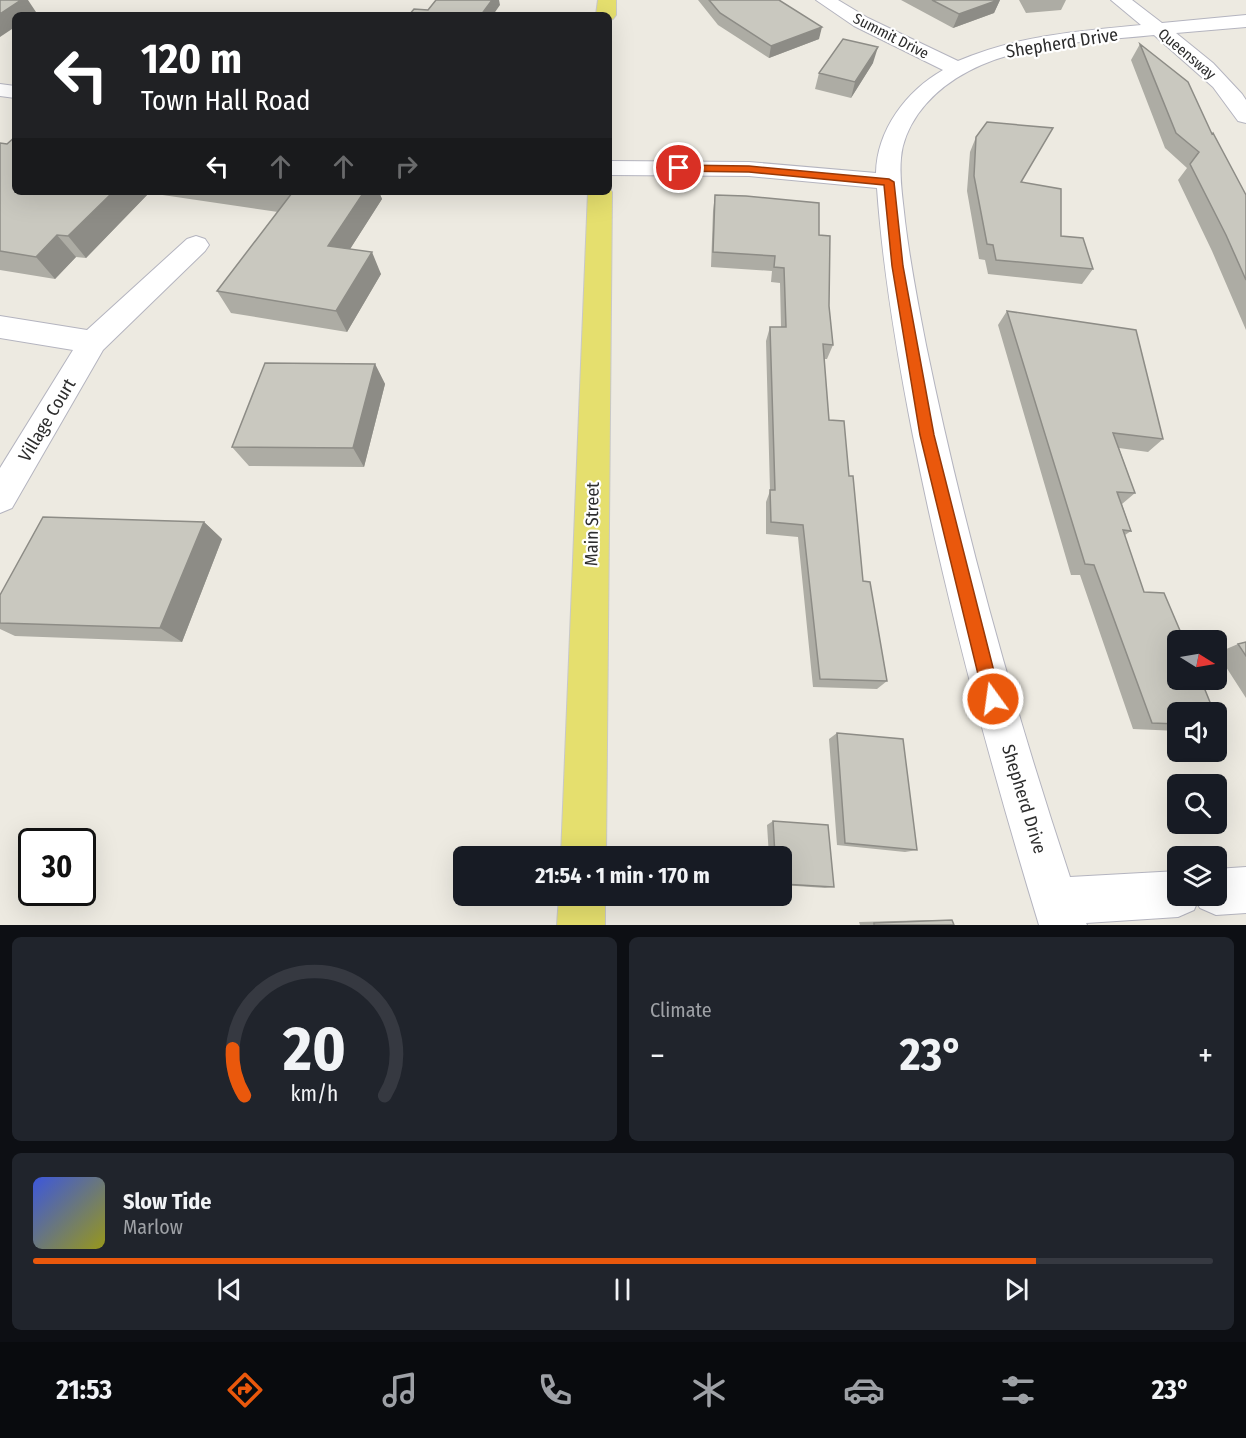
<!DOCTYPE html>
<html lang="en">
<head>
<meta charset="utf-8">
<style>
  body { margin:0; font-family:"Fira Sans Condensed",sans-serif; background:#20242c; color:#f1f3f6; height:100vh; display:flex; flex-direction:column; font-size:22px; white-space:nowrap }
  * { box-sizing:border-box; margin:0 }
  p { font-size:20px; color:#9ea1a6 }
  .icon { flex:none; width:33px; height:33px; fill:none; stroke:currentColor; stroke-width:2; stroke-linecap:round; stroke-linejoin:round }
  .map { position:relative; height:925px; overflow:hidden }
  .side { display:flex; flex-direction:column; gap:12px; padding:12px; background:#0d0f14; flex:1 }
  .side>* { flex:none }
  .top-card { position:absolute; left:12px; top:12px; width:600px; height:183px; border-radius:9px; box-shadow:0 6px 24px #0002; background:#202124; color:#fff; overflow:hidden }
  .needle { width:39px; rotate:101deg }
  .buttons { position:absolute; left:1167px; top:630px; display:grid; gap:12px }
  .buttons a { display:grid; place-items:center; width:60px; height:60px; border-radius:9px; background:#171b24; box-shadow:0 6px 24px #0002; font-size:30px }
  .speed { position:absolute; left:18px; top:828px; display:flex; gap:12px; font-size:30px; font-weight:700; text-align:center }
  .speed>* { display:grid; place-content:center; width:78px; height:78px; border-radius:50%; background:#171b24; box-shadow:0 6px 24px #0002; line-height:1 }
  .speed .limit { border:3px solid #111; border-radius:9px; background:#fff; color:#111 }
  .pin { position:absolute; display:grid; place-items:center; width:51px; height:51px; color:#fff; margin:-26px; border:3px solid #fff; border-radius:50%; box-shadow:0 2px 6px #0007 }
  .me { position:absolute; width:66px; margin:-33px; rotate:346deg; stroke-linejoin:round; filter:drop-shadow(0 0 4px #0008) }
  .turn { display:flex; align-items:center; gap:21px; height:126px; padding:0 30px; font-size:27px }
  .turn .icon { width:78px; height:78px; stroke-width:2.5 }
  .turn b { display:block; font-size:42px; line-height:51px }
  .lanes { display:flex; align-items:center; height:57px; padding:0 30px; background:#0003; justify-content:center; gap:30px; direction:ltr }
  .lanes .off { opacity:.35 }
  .big { font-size:45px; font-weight:700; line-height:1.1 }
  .side .tile { flex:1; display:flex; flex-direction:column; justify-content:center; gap:9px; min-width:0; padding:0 21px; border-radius:9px; background:#20242c }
  .side .dial { align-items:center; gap:0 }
  .dial svg { height:156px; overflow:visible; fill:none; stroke:#363941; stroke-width:7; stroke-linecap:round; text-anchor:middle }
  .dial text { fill:#f1f3f6; stroke:none }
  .song { display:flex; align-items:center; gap:18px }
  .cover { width:72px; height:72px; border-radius:9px; background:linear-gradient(135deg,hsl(230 70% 55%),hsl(60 70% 35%)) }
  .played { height:6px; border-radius:3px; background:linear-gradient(90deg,#ea580c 85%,#363941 85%) }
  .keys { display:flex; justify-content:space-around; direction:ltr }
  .heat { display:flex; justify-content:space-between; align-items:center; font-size:33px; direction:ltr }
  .side .tiles { flex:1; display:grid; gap:12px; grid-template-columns:1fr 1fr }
  .tile:last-child { grid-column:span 2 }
  .trip { position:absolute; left:453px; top:846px; width:339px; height:60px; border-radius:9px; background:#171b24; box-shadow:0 6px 24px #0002; font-weight:700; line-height:60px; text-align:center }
  .menu { display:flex; height:96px; justify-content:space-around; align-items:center; background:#090b0e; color:#9ea1a6 }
  .menu .icon { width:42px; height:42px }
  .menu .current { color:#ea580c }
  .menu b { font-size:27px; color:#f1f3f6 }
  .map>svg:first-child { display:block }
</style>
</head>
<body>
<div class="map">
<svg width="1246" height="925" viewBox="0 0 1246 925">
  <rect width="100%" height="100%" fill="#edeae1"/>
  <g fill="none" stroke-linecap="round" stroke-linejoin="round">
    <defs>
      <path id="minor" d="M816 0H838L868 18 958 61C1015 36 1079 31 1141 25L1111 0H1132L1162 23 1246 15V27L1176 33 1213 63 1242 94 1246 100V123L1238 121 1213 87 1154 35C1076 43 969 43 918 114 909 127 902 143 901 158 899 179 903 200 905 221 910 262 918 304 926 345 963 525 1012 702 1070 877L1178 871V896H1216V869L1246 867V913L1216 915 1200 908 1197 903 1194 910 1178 917 1086 923 1087 925H1039C990 764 946 601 913 436 897 354 883 272 877 188L749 176 609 175V161L749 162 876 173C877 130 906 91 943 70L854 26Z
        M0 84 15 86V98L0 96Z
        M196 236 205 239 209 245 205 251 103 350 12 508 0 513V468L73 350 0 338V316L87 330 187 239Z"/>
      <path id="major" d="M598 0H616V15L613 19 609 20V15H596Z
        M609 187 612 192 606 856H561L588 192H609Z
        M559 896H605V925H557Z"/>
    </defs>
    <use href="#minor" stroke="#b4b4bf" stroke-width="2"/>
    <use href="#major" stroke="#c8c8c8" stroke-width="2"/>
    <use href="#minor" fill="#fff" fill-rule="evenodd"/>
    <use href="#major" fill="#e5df6e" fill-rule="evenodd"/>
  </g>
  <path fill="#adaca4" d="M698 0H779L819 39 769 58 718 25Z
    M901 0H1000L994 13 953 28Z
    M1019 0H1066L1061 10 1026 13Z
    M1140 44 1212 134 1246 195V330L1212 251 1178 180 1187 168 1165 148 1131 60Z
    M873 63 851 98 815 89 819 73Z
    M976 137 1022 182 1061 236 1093 269 1082 284 988 274 985 260 979 259 967 191 970 152Z
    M0 143 15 192H379L382 199 350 249 381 274 347 332 231 313 217 291 278 212 149 193 86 258 76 257 55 279 0 270Z
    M715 195 819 235 829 306 833 345 827 359H824L829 420 849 476 863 581 887 681 877 689 813 687 798 537 766 534V502L770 491 766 341 770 327H781L780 283 771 282 772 271 711 267 713 211Z
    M1007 311 1163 439 1148 452 1119 448 1135 493 1122 504 1131 531 1125 535 1178 712V731L1133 729 1080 575H1071L998 325Z
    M375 364 385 384 364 467 249 466 232 447Z
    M204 522 222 539 182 642 15 636 0 629V595Z
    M1246 642V698L1217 653 1238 644Z
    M837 733 917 850 905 852 837 845 829 739Z
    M773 821 834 887 825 888 782 885V856H769L767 825Z
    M933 920H952L954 925H860L859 922Z"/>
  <path fill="#8d8c86" d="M21 0H28L36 12 31 15H15V27L0 37V14Z
    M492 0H499L500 5 493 15H481Z
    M998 0H1000L994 13 953 28 959 14Z
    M822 27 819 39 769 58 771 46Z
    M878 47 873 63 851 98 855 82Z
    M113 192H149V193L86 258 68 236Z
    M364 192H379L382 199 338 268 328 246Z
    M57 235 76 257 55 279 36 257Z
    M372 252 381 274 347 332 336 311Z
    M375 364 385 384 364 467 353 448Z
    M204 522 222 539 182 642 160 628Z"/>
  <path fill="#c9c8bf" stroke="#8d8c86" stroke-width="1.5" d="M0 0H21L0 14Z
    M436 0H492L481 15H409L414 9 428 10Z
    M709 0H779L822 27 771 46 720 13Z
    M932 0H998L959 14Z
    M843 39 878 47 855 82 819 73Z
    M1140 44 1188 82 1212 134 1213 133 1246 195V280L1226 235 1190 164 1199 152 1176 133Z
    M987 122 1053 128 1021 182 1061 189V236L1083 238 1093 269 996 260 993 245 987 244 974 176 976 137Z
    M15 137V192H113L68 236 57 235 36 257 0 251V143L7 144Z
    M287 192H364L328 246 372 252 336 311 217 291 292 193Z
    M715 195 746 196 819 203V235L830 236 829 306 833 345 823 344 829 420 844 421 849 476H853L863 581 870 582 887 681 820 679 803 525 771 522 770 490H775L770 327H786L784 268 774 267 775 256 713 252Z
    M1007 311 1136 330 1163 439 1113 433 1135 493 1117 492 1131 531 1123 530 1144 592 1164 593 1184 640H1178V680H1201L1214 712H1178V724L1152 723 1094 565 1085 564Z
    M265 363 375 364 353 448 232 447Z
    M43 517 204 522 160 628 0 623V595Z
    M1246 642V656L1238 644Z
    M1216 718 1220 726H1216Z
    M837 733 903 739 917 850 845 843Z
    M773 821 828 825 834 887 782 884V856H775Z
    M952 920 954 925H874V923Z"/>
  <path fill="#ea580c" stroke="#983908" stroke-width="1.5" d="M679 165 749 166 889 179 894 182 903 266 934 435 1001 699 999 704 993 707 987 704 984 699 920 435 892 266 884 185 749 172 675 171V166Z"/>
  <g text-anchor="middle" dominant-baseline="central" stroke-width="4.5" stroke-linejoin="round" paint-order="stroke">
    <g font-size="15" fill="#2d2d2d" stroke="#fff">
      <text transform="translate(891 36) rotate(27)">Summit Drive</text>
      <text transform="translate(1187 54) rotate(40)">Queensway</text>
    </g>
    <g font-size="18" fill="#2d2d2d" stroke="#fff">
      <text transform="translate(1062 43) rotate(-9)">Shepherd Drive</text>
      <text transform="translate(47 420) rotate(-59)">Village Court</text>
      <text transform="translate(592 524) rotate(-89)">Main Street</text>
      <text transform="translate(1024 799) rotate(73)">Shepherd Drive</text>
    </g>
  </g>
</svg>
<div class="buttons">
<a><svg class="needle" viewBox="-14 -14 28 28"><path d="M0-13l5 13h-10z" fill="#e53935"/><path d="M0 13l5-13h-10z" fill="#9ea1a6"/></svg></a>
<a><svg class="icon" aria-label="sound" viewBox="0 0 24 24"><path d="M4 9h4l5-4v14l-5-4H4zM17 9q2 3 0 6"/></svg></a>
<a><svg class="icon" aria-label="search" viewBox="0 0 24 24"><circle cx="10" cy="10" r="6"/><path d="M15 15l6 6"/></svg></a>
<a><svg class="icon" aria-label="layers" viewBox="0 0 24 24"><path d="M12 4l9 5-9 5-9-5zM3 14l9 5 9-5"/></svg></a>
</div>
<div class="speed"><div class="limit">30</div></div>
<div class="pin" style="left:679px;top:168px;background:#d93025"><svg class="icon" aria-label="arrive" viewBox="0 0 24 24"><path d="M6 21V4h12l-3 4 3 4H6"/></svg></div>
<svg class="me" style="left:993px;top:699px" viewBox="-20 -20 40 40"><circle r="17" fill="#ea580c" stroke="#fff" stroke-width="3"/><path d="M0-11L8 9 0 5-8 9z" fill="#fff"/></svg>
<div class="trip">21:54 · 1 min · 170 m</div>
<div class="top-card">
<div class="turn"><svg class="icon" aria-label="left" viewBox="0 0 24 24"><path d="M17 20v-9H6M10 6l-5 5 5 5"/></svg><div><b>120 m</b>Town Hall Road</div></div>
<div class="lanes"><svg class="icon" aria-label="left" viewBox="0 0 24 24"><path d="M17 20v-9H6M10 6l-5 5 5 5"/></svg><svg class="icon off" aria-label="ahead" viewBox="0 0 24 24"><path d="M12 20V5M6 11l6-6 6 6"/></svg><svg class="icon off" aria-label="ahead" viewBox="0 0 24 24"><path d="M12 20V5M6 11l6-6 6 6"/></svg><svg class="icon off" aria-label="right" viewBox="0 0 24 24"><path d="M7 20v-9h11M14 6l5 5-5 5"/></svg></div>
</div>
</div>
<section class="side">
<div class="tiles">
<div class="tile dial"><svg viewBox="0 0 100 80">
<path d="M14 69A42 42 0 1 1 86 69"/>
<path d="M14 69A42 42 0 0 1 8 45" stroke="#ea580c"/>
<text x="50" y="56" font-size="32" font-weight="700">20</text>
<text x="50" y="72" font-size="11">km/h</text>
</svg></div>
<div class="tile"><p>Climate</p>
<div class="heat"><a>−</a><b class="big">23°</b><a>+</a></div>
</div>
<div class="tile">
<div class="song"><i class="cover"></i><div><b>Slow Tide</b><p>Marlow</p></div></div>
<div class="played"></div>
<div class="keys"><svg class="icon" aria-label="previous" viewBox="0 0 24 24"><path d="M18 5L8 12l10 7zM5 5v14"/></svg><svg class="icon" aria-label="pause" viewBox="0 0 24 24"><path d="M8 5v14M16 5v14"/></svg><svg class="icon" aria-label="next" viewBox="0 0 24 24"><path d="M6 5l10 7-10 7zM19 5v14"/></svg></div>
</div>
</div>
</section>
<nav class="menu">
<b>21:53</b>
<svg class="icon current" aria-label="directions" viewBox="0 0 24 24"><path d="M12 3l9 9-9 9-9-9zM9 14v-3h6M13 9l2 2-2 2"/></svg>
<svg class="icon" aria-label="music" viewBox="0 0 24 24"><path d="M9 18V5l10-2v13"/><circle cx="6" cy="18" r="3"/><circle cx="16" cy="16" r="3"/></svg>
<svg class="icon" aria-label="phone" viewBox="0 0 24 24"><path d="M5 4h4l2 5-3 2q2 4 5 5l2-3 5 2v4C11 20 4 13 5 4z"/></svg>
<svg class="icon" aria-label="climate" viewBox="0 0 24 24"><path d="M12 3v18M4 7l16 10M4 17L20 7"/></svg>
<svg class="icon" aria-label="car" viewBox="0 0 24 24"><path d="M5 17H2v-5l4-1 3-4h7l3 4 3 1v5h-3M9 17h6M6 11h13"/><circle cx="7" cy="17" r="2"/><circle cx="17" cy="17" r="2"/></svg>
<svg class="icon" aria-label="filters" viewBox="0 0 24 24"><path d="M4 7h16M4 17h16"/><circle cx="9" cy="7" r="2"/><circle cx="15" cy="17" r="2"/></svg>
<b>23°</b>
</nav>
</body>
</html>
